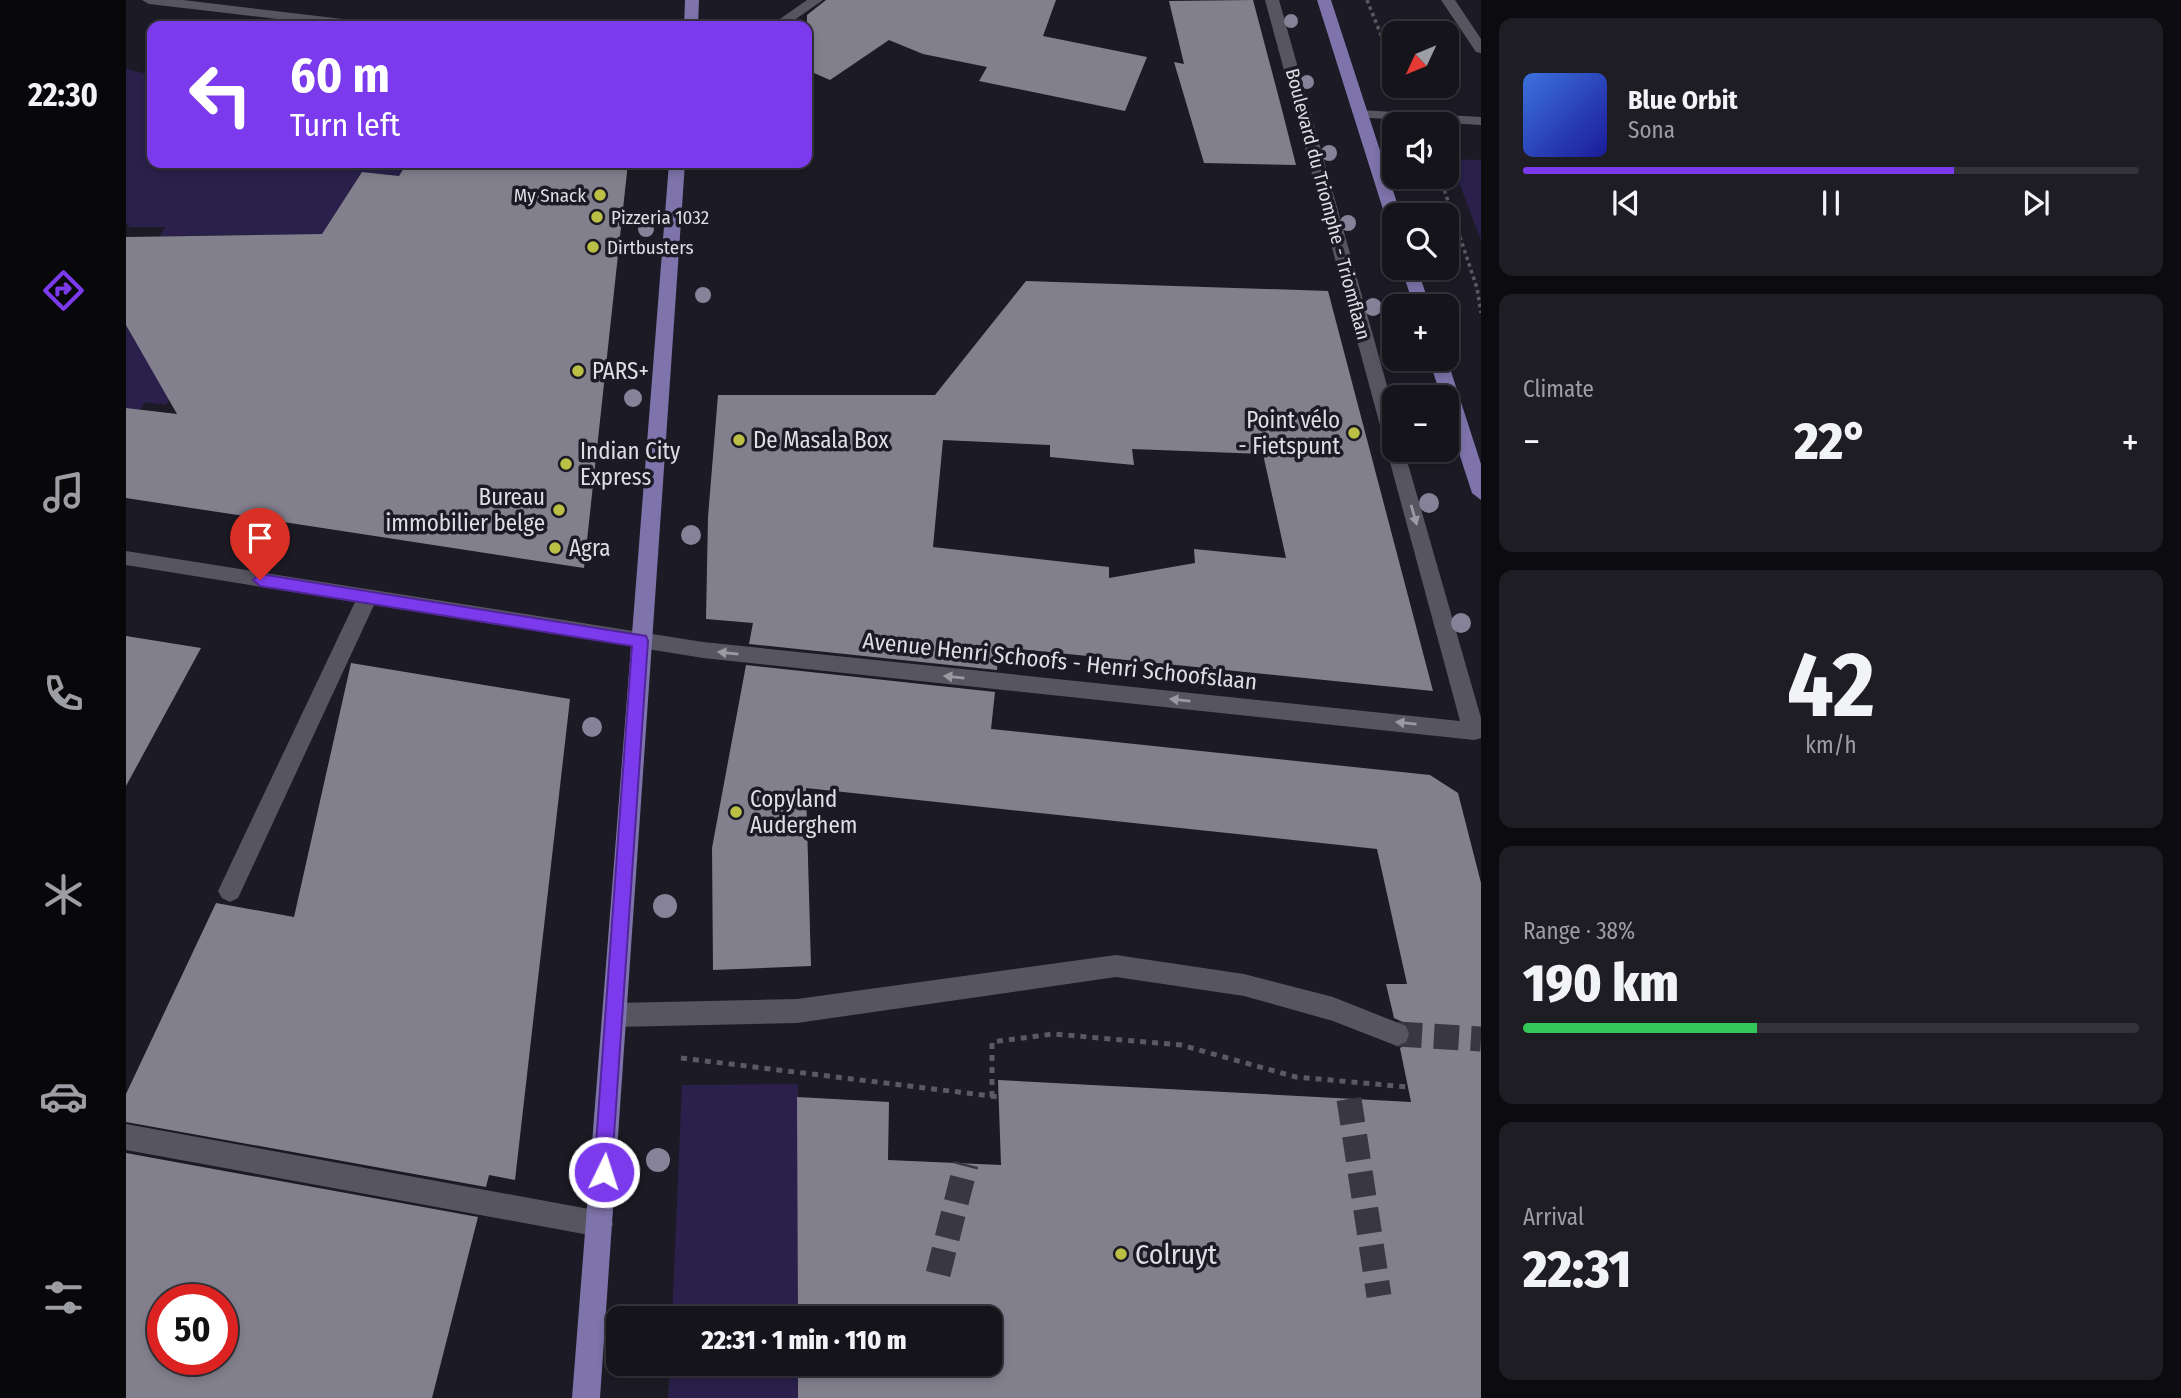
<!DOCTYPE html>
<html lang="en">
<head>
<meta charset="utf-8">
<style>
  body { margin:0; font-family:"Fira Sans Condensed",sans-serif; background:#1e1d24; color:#f1f3f6; height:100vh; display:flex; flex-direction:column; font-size:26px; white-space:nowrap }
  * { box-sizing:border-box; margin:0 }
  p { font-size:23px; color:#9d9ea3 }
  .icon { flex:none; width:38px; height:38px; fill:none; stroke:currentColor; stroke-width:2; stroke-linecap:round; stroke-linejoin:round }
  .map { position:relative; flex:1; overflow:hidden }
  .details { display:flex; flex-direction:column; gap:18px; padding:18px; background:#0c0b0f; width:700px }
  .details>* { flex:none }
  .banner { position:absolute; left:21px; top:21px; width:665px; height:147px; border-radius:14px; box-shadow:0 4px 10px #0003,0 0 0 2px #34333a; background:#7c3aed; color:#fff; overflow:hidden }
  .needle { width:46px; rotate:226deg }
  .buttons { position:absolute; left:1256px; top:21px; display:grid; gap:14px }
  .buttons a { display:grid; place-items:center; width:77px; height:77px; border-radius:14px; background:#15141b; box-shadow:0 4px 10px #0003,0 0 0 2px #34333a; font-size:35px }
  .speed { position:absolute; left:21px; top:1284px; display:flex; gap:14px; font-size:35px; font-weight:700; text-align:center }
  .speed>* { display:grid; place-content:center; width:91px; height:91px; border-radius:50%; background:#15141b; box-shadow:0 4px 10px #0003,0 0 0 2px #34333a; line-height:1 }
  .speed .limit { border:10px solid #d22; background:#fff; color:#111 }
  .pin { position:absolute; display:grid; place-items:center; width:60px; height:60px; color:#fff; margin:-72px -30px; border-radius:50% 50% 50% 0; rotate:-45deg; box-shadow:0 0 7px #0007 }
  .pin .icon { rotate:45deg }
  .me { position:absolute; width:77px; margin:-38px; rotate:4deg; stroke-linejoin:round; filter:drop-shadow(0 0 5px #0008) }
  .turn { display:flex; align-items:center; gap:24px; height:147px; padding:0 28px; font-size:32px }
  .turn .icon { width:91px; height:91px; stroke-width:2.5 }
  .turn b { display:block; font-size:49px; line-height:60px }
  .big { font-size:52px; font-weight:800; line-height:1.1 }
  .details .tile { flex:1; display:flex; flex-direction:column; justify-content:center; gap:10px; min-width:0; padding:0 24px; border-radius:14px; background:#1e1d24 }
  .details .dial { align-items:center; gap:0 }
  .dial b { font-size:91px; line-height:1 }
  .song { display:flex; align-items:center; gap:21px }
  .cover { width:84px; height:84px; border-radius:10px; background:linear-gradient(135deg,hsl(220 70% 55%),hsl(240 70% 35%)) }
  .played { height:7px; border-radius:4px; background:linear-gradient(90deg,#7c3aed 70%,#34333a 70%) }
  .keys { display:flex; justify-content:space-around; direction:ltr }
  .heat { display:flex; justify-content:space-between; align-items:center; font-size:38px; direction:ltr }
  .charge { height:10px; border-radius:5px; background:linear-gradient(90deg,#34c759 38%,#34333a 0) }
  .trip { position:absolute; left:480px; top:1306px; width:396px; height:70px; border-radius:14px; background:#15141b; box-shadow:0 4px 10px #0003,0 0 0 2px #34333a; font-weight:800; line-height:70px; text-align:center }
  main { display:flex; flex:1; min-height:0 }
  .menu { display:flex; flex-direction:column; width:126px; justify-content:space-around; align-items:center; background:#08080b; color:#9d9ea3 }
  .menu .icon { width:49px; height:49px }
  .menu .selected { color:#7c3aed }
  .menu b { font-size:32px; color:#f1f3f6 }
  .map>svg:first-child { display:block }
</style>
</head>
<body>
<main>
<nav class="menu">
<b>22:30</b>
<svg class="icon selected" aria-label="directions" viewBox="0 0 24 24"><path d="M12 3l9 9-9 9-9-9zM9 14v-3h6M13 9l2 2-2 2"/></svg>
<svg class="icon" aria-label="music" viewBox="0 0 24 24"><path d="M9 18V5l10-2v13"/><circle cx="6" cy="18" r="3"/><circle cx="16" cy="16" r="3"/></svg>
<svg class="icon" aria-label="phone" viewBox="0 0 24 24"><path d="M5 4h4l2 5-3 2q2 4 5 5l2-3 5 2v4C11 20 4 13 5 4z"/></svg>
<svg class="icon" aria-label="climate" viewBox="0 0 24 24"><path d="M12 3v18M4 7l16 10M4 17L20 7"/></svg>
<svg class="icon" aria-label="car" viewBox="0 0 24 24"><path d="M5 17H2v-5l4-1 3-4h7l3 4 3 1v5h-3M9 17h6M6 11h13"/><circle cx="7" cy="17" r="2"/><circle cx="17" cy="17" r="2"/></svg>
<svg class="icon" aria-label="filters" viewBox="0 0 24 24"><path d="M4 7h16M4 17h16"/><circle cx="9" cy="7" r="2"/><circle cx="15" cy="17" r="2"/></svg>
</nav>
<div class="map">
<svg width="1355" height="1398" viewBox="0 0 1355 1398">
  <rect width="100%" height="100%" fill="#1c1a24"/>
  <path fill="#2a204b" d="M0 69 26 75V163H281L273 176 236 172 196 234 34 236 39 227H1L4 224 0 223Z
    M1324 159 1355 160V240Z
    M0 268 60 374 40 405 19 402 14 410 0 408Z
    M672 1084V1318H546L556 1085Z
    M544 1363H672V1398H542Z"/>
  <path fill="#82808d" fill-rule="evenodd" d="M700 0H930L917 36 1021 57 999 111 853 81 861 67 797 54 763 40 704 80 681 70V15Z
    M1127 0 1155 106 1170 165 1078 163 1048 62 1058 64 1043 1Z
    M281 163H502L458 568 0 498V408L51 414 0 325V237L196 234 236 172 273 176Z
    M900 281 1202 291 1307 691 873 647 871 670 623 644 627 623 580 619 582 517 592 395H809ZM817 440 924 445V457L1008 465 1006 449 1137 454 1160 558 1068 549 1069 563 983 578V567L807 547Z
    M0 636 75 648 0 786Z
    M225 663 444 699 389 1180 363 1175 360 1187 0 1122V1094L90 903 168 917Z
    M620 665 869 692 865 729 1304 775 1332 793 1355 883V1398H672V1363H863V1318H672L671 1097 763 1102 762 1160 875 1165 872 1080 1285 1102 1274 1048 1282 1043 1285 1033 1281 1024 1268 1018 1260 984H1281L1251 849 680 788 685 966 587 970 586 848Z
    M0 1153 352 1217 306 1398H0ZM37 1300H96V1360H37Z"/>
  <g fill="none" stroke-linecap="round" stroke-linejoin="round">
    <path stroke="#393741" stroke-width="25" stroke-dasharray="25 12" stroke-linecap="butt" d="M1271 1034 1355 1039
      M1223 1099 1253 1296
      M812 1274 840 1164"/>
    <path stroke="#5b5962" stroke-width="3.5" stroke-dasharray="3.5 3.5" stroke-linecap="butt" d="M1241 0 1269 70
      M1314 177 1351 288 1355 313"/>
    <path stroke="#5b5962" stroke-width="5" stroke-dasharray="6 6" stroke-linecap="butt" d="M555 1058 873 1097
      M866 1097V1042L927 1034 1055 1045 1170 1077 1282 1087"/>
    <path fill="#565560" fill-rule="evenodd" d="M16 0H57L242 22 249 26H210L23 4Z
      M681 0H697L660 26H644Z
      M1139 0H1153L1269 414V450H1278L1355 718V738L1348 740 577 658 248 605 112 898 104 902 96 898 92 891 229 602 0 565V551L577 642 1334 721Z
      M1315 0H1329L1355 39V53L1350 52Z
      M1234 110 1355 117V125L1229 117V111Z
      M990 955 1118 974 1207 997 1280 1026 1283 1034 1280 1042 1271 1046 1207 1021 1118 996 990 977 671 1023 490 1027 481 1023 478 1015 481 1007 490 1003 671 999Z
      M0 1124 474 1211 483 1215 487 1224 483 1233 474 1237 0 1150Z"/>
    <path fill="#7e73aa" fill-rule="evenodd" d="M559 0H573L572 26H558Z
      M1191 0H1205L1275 215H1269V227L1261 222Z
      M543 163H559L474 1398H446Z
      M1275 268H1291L1304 306H1288Z
      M1303 359H1321L1355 464V500L1346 493 1321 416V397H1315Z"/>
  </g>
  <g fill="#868299">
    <circle cx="1165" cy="21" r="7"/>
    <circle cx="1181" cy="82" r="7"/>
    <circle cx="1203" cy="153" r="8"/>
    <circle cx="1222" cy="223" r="8"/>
    <circle cx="520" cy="229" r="8"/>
    <circle cx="577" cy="295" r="8"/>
    <circle cx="1247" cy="307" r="9"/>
    <circle cx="507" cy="398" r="9"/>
    <circle cx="1303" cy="503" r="10"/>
    <circle cx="565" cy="535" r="10"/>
    <circle cx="1335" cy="623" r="10"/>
    <circle cx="466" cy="727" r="10"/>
    <circle cx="539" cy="906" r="12"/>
    <circle cx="532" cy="1160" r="12"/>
  </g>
  <defs><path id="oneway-solid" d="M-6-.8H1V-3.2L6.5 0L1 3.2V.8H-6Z" transform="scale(1.75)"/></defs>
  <g fill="#9a9aa2">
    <use href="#oneway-solid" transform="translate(1288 515) rotate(74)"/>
    <use href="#oneway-solid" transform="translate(602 653) rotate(-174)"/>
    <use href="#oneway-solid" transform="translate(828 677) rotate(-174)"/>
    <use href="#oneway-solid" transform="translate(1054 700) rotate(-174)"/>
    <use href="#oneway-solid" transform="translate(1280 723) rotate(-174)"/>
  </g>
  <path fill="#7c3aed" stroke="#51269a" stroke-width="2" d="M134 574 520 636 522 641 485 1179 478 1182 471 1179 468 1172 506 646 134 586 127 580Z"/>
  <g fill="#bac045" stroke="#1c1a24" stroke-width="2.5">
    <circle cx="474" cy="195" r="7"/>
    <circle cx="471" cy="217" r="7"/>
    <circle cx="467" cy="247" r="7"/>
    <circle cx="452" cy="371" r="7"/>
    <circle cx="1228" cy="433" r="7"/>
    <circle cx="613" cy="440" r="7"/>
    <circle cx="440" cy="464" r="7"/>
    <circle cx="433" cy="510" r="7"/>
    <circle cx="429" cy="548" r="7"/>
    <circle cx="610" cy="812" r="7"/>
    <circle cx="995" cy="1254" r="7"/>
  </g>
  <g text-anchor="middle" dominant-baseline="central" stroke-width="7" stroke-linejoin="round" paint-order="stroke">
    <g font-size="19" fill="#dfdee5" stroke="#1c1a24" text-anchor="start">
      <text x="460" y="195" text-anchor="end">My Snack</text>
      <text x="485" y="217">Pizzeria 1032</text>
      <text x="481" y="247">Dirtbusters</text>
    </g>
    <g font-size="19" fill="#dfdee5" stroke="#1c1a24">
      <text transform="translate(1202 204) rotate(75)">Boulevard du Triomphe - Triomflaan</text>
    </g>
    <g font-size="23" fill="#dfdee5" stroke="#1c1a24" text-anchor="start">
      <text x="466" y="371">PARS+</text>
      <text x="1214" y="420" text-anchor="end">Point vélo<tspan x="1214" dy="26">- Fietspunt</tspan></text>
      <text x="627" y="440">De Masala Box</text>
      <text x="454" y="451">Indian City<tspan x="454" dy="26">Express</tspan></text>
      <text x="419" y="497" text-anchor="end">Bureau<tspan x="419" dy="26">immobilier belge</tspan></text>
      <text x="443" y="548">Agra</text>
      <text x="624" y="799">Copyland<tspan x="624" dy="26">Auderghem</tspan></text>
    </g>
    <g font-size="23" fill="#dfdee5" stroke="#1c1a24">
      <text transform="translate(934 661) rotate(6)">Avenue Henri Schoofs - Henri Schoofslaan</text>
    </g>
    <g font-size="28" fill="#dfdee5" stroke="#1c1a24" text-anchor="start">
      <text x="1009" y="1254">Colruyt</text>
    </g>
  </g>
</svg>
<div class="buttons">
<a><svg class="needle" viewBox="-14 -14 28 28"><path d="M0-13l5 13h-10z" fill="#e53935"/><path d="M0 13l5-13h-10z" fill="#9d9ea3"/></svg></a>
<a><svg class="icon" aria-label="sound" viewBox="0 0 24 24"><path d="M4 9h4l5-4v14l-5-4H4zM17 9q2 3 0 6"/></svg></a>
<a><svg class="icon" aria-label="search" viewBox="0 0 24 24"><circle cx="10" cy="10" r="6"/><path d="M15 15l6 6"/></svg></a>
<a>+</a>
<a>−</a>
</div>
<div class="speed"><div class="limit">50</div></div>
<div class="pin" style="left:134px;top:580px;background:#d93025"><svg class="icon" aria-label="arrive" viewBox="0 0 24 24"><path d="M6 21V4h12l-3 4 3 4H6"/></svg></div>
<svg class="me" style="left:478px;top:1172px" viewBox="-20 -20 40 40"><circle r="17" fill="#7c3aed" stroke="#fff" stroke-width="3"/><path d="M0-11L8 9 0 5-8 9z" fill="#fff"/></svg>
<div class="trip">22:31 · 1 min · 110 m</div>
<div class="banner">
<div class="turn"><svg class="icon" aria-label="left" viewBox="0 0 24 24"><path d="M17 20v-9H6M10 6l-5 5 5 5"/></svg><div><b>60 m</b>Turn left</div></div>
</div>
</div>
<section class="details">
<div class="tile">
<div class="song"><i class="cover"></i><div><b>Blue Orbit</b><p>Sona</p></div></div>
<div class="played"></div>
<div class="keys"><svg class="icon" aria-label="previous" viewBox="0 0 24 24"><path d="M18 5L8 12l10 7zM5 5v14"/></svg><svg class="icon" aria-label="pause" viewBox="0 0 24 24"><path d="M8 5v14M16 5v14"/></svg><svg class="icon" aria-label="next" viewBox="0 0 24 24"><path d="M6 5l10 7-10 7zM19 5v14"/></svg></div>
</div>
<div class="tile"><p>Climate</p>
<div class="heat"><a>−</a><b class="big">22°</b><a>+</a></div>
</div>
<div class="tile dial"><b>42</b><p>km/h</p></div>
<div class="tile"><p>Range · 38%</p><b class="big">190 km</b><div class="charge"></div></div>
<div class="tile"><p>Arrival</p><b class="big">22:31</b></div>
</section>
</main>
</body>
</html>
